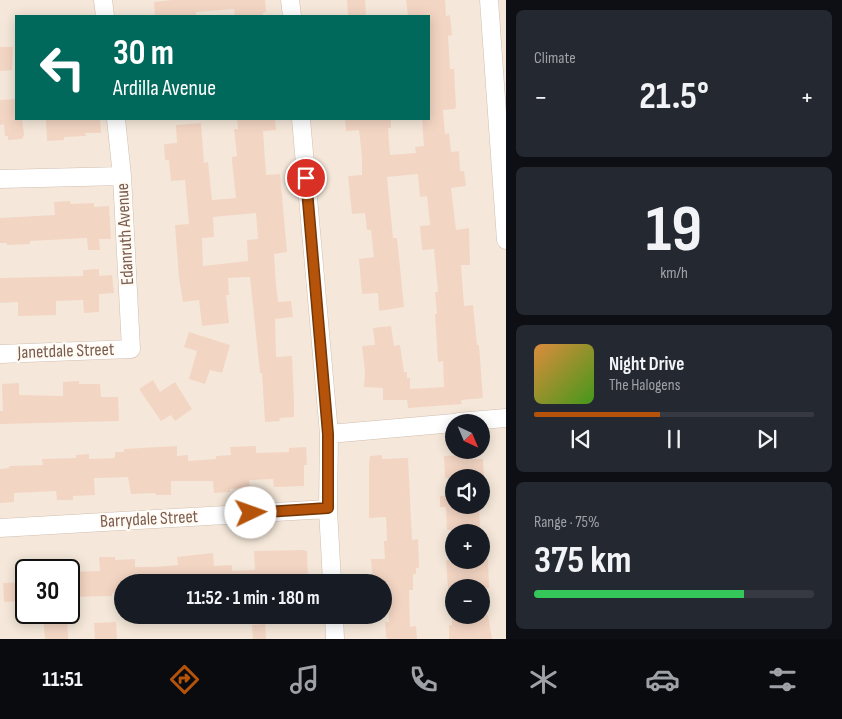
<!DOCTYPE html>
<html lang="en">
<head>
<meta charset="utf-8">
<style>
  body { margin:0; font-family:"Sofia Sans Condensed",sans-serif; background:#242831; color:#f1f3f6; height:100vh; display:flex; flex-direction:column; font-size:19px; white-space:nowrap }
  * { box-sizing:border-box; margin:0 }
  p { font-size:16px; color:#9ea1a6 }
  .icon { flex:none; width:28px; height:28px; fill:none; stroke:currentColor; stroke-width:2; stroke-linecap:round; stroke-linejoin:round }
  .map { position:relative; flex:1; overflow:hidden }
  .details { display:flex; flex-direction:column; gap:10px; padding:10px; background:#0d0f14; width:336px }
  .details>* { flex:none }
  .banner { position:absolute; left:15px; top:15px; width:415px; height:105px; border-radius:0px; box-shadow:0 2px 12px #0003; background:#00695c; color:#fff; overflow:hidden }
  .needle { width:32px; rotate:136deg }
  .fabs { position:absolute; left:445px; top:414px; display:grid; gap:10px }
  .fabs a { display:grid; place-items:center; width:45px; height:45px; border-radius:50%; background:#171b24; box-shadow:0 2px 12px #0003; font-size:25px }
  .speed { position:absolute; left:15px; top:559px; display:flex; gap:10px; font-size:25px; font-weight:700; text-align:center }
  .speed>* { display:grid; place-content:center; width:65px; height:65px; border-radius:50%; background:#171b24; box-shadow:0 2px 12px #0003; line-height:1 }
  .speed .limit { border:2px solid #111; border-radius:8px; background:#fff; color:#111 }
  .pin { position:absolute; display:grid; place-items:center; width:42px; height:42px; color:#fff; margin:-21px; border:2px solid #fff; border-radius:50%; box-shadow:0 1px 5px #0007 }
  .me { position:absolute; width:55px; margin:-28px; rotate:87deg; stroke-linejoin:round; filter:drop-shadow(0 0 4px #0008) }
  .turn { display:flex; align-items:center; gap:18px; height:105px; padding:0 15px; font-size:22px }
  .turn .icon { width:65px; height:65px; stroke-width:2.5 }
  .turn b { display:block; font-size:35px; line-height:42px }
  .big { font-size:38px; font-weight:700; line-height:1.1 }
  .details .tile { flex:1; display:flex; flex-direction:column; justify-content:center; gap:8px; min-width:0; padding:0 18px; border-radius:8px; background:#242831 }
  .details .dial { align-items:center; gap:0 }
  .dial b { font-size:65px; line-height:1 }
  .song { display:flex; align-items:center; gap:15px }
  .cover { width:60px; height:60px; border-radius:8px; background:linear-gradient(135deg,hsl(30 70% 55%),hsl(100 70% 35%)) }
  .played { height:5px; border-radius:2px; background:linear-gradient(90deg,#b45309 45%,#363941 45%) }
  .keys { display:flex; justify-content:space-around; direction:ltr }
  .heat { display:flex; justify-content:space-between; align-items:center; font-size:28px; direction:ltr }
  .charge { height:8px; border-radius:4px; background:linear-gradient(90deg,#34c759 75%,#363941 0) }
  .trip { position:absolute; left:114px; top:574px; width:278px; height:50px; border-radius:25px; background:#171b24; box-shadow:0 2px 12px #0003; font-weight:700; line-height:50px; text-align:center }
  .tab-bar { display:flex; height:80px; justify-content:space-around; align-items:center; background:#090b0e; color:#9ea1a6 }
  .tab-bar .icon { width:35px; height:35px }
  .tab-bar .current { color:#b45309 }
  .tab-bar b { font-size:22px; color:#f1f3f6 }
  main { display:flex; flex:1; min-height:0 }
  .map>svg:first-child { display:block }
</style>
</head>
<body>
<main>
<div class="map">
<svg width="506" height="639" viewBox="0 0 506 639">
  <rect width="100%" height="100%" fill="#fdf6ec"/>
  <path fill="#f5e8da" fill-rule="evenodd" d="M0 0H506V639H0ZM16 16H429V119H16ZM454 422H481V450H454ZM454 478H481V505H454ZM454 532H481V560H454ZM26 570H69V612H26ZM122 582H382V615H122ZM454 588H481V615H454Z"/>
  <path fill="#f3d5c3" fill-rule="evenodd" d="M172 0H265L266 12 263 13V16H235L234 9 196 12V16H155L154 2Z
    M347 0H365L366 16H348Z
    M406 0H445L446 16 450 15 452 35 448 36 450 69H454L456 107 455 109 443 110 445 134 449 133 451 152 459 151 460 171H464L466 186 451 188 456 230 469 228 470 265H461L464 306 473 305 477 345H479L483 398 461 400 462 404 408 408 407 400H383V388L364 387 365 371 362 346 375 345 373 328 391 326 394 346 400 345 404 372H407V378H410V389L444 387 443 361 438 362 435 314H437L435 292H438L434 249 422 250 420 226 430 225 427 196 420 197 418 174 387 177 393 238H397L404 307 379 311 378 293 362 294 359 259 374 257 371 230H367L365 213 352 214 348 176 362 175V157L359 130 346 131 345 119H391V128H388L390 155 416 153 415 147 424 146 422 119H429V15L408 16Z
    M0 47H13L12 70 0 71Z
    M16 99V119H22L24 135 22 139 8 140V136H5L4 124 0 125V100Z
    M46 119H100L101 133H85L86 136 64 137V140L47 141Z
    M237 119H275L276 130 263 131 265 160 266 175 280 174 287 252 274 254 276 285 278 302 291 301 293 317 275 319 276 357 292 356 294 401V417L279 418 280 421 265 422 262 373H260L250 277 228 278 229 295H226L229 323 202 326 199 300 183 302 179 278 175 225 189 224 185 180 171 181 169 160H165L164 144 177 143 176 125 201 123 204 163 208 162 212 200 236 198 232 161V157L237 156 234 129H238ZM256 213 258 239 247 240 248 261 203 266 202 238 214 237 213 217Z
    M70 201 71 204 94 203V207L109 206 111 239H99L100 250H88L87 238 30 241V244L7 245V243H0V218L55 215 54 202Z
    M99 269V276L112 275 114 293 99 294V312L84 313 83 300 56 301V315L18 316V302L0 303V278L83 276V270Z
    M189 332 230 345 222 373 210 370 205 384 189 379 197 351 184 347Z
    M153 380 160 392 175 382 192 409 175 421 171 415 161 421 139 389Z
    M79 381V384H100L101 397H118L119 421 0 424V411H3L2 384 19 383V395L63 396V382Z
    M177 446V456L188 455V461L216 459V456L231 455 230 447 256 446V453L289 452V448L306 447 307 465H304V486L274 487 273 479 249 480 250 488 230 489V492L214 493 213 481H171V495H156L155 493 131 494 128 477 102 478H94L95 495 73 496V500H57L56 491 14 493V502L0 503V469L9 468V466L43 465 42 459 76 458V455L89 454V459L115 458V452H124V449Z
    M382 455V459L408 458 412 540 418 539 419 568H416V574H413V590H409L410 627 416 626 417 639H388L386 637 385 622H389L388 595 382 596V582H373L371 559H385L384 541H387L386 517 369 518V464L370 456Z
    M462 455V459H483L484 478H445L444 456Z
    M454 495V505H479L480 529 447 530 446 507H440V496Z
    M303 550 307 551 308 582H122V593H112V596L69 597V572L100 571 99 557H115V560L135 559V567H155L178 565 177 557 213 553 214 566 232 565V571L255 570 254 551Z
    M488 558 489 588H448L446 560H482V563Z
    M26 582V601L4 602 3 583Z
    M43 612H67L68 639H45Z
    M452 615H488L492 639H449V625H452Z
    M116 622 117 639H95L94 623Z
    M265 624 266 639H253L252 625Z"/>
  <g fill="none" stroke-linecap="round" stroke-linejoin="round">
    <defs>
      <path id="minor" d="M103 0 105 16
        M290 0 292 16
        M489 0 506 240
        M301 119 329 434 328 509 332 582
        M0 179 122 176
        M0 354 131 349 122 176 116 119
        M458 422 506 418
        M329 434 454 423
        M0 528 328 509
        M334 615 335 639"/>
    </defs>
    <use href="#minor" stroke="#d1beb0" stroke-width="19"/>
    <use href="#minor" stroke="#fff" stroke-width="18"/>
  </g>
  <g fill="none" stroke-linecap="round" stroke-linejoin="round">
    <defs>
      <path id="route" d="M251 513 328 508V434L306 178"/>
    </defs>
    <use href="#route" stroke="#753606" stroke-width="12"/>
    <use href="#route" stroke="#b45309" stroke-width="9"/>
  </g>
  <g text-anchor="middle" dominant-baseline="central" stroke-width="4.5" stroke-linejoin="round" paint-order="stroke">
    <g font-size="18" fill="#7a5c4d" stroke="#fffaf3">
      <text transform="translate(125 234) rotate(-93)">Edanruth Avenue</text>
      <text transform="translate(66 351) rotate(-2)">Janetdale Street</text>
      <text transform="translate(149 519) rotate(-3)">Barrydale Street</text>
    </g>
  </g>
</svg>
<div class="fabs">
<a><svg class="needle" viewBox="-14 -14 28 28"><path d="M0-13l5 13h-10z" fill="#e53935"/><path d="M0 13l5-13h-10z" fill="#9ea1a6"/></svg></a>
<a><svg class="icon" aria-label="sound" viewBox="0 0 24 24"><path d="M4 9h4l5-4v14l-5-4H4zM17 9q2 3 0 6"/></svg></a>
<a>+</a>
<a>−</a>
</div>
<div class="speed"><div class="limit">30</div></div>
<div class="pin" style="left:306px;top:178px;background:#d93025"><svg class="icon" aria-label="arrive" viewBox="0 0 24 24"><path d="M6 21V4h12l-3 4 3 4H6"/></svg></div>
<svg class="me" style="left:251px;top:513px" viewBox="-20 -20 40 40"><circle r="19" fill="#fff"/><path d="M0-13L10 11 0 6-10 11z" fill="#b45309"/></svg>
<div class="trip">11:52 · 1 min · 180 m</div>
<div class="banner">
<div class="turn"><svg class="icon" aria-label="left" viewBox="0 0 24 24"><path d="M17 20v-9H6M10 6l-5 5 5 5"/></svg><div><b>30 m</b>Ardilla Avenue</div></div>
</div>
</div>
<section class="details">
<div class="tile"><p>Climate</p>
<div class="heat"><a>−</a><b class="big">21.5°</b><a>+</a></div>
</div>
<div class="tile dial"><b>19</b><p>km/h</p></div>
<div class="tile">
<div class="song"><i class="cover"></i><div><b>Night Drive</b><p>The Halogens</p></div></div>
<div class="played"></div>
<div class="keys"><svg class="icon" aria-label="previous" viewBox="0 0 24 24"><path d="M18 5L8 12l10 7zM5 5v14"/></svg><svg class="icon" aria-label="pause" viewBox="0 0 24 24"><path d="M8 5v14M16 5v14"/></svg><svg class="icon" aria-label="next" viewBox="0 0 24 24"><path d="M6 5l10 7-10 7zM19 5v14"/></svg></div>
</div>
<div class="tile"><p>Range · 75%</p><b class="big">375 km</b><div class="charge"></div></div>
</section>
</main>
<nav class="tab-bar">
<b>11:51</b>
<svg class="icon current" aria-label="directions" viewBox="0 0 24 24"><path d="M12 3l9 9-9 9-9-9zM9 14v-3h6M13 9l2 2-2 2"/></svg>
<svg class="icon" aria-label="music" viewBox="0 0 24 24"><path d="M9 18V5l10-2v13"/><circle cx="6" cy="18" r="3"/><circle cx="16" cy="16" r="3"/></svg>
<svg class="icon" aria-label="phone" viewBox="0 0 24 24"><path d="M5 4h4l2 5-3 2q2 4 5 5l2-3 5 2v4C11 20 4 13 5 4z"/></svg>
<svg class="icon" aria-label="climate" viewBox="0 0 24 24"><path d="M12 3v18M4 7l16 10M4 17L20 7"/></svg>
<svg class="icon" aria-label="car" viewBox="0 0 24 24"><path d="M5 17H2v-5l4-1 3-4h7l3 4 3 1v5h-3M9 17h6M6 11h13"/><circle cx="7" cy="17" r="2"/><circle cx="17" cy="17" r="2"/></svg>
<svg class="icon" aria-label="filters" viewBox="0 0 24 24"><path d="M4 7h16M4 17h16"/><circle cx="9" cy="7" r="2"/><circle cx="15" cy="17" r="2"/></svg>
</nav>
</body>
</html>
